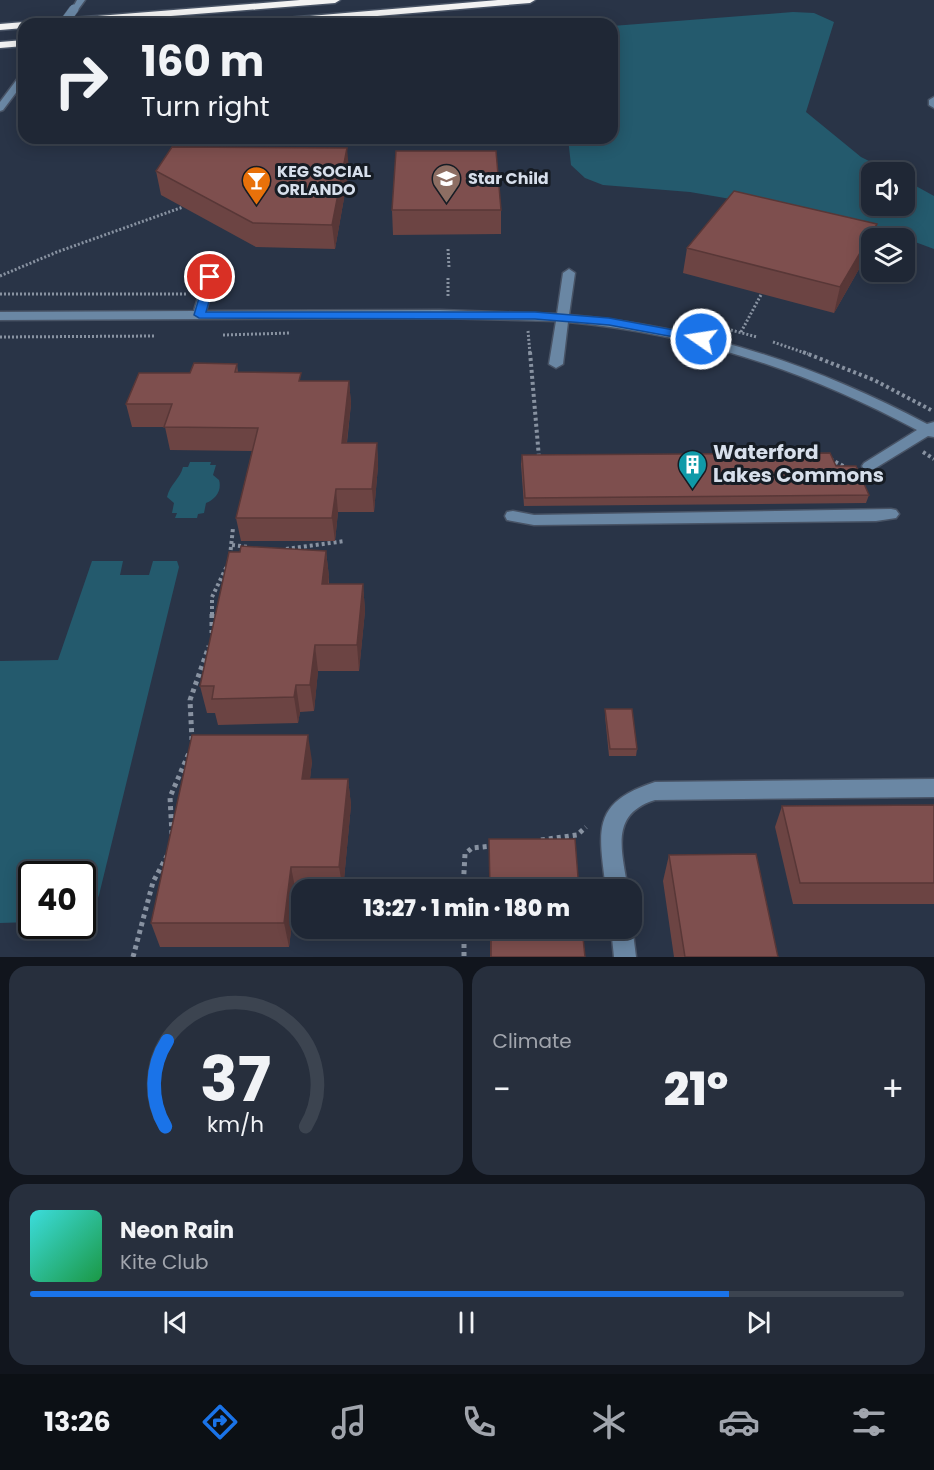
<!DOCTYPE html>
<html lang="en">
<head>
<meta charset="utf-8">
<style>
  body { margin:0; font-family:Poppins,sans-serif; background:#272f3d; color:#f1f3f6; height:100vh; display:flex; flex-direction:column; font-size:22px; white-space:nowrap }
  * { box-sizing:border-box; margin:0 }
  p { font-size:20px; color:#a1a5ad }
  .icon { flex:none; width:33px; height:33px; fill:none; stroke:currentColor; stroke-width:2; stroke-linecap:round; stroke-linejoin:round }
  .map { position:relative; height:957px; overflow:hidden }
  .drawer { display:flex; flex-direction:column; gap:9px; padding:9px; background:#11151d; flex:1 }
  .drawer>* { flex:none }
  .banner { position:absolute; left:18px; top:18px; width:600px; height:126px; border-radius:18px; box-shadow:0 3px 15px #0003,0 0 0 2px #3c4450; background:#1f2735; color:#f1f3f6; overflow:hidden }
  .fabs { position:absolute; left:861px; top:162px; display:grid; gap:12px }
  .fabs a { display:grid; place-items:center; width:54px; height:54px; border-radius:12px; background:#1f2735; box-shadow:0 3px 15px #0003,0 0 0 2px #3c4450; font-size:30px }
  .speed { position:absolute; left:18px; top:861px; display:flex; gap:12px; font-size:30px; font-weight:700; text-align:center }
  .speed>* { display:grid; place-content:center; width:78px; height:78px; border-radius:50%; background:#1f2735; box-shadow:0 3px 15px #0003,0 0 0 2px #3c4450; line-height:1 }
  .speed .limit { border:3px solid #111; border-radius:9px; background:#fff; color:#111 }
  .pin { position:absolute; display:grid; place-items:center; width:51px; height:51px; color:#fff; margin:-26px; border:3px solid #fff; border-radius:50%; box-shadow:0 2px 6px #0007 }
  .me { position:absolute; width:66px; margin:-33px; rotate:283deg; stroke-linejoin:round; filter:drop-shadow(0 0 4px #0008) }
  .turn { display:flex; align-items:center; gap:21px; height:126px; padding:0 24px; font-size:27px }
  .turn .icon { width:78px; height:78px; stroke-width:2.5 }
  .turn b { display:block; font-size:42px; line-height:51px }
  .big { font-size:45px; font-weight:800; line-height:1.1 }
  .drawer .tile { flex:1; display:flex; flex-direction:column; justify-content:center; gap:9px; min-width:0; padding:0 21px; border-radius:18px; background:#272f3d }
  .drawer .dial { align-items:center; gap:0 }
  .dial svg { height:156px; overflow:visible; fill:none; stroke:#3c4450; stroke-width:7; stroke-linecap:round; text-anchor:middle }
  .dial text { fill:#f1f3f6; stroke:none }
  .song { display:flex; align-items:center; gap:18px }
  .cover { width:72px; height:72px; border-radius:9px; background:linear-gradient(135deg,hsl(180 70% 55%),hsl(140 70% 35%)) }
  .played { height:6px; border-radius:3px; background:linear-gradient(90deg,#1a73e8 80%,#3c4450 80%) }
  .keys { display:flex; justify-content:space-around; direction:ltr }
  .heat { display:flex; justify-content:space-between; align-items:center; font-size:33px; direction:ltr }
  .drawer .tiles { flex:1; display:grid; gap:9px; grid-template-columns:1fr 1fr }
  .tile:last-child { grid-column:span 2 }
  .trip { position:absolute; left:291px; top:879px; width:351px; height:60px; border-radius:18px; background:#1f2735; box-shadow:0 3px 15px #0003,0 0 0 2px #3c4450; font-weight:800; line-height:60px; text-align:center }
  .dock { display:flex; height:96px; justify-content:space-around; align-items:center; background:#0c1015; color:#a1a5ad }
  .dock .icon { width:42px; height:42px }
  .dock .active { color:#1a73e8 }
  .dock b { font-size:27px; color:#f1f3f6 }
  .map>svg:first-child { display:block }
</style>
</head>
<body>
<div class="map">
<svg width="934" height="957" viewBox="0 0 934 957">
  <rect width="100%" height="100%" fill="#293447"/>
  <path fill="#245a6d" d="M793 12 814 13 834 22 806 112 861 157 891 172H872V206H904L905 180 934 196V249L880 229 783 208 690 192 603 185 585 178 571 165 568 138H612V26Z
    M105 138H508L504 141 129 146 105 142Z
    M190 462H211L210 465H216L213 475 219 480C222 490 216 499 206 503L204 513 198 514 197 518H175L177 513H172L174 503 167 497C170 484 180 479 183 467H188Z
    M92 561H123L120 575H149L153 561H177L179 567 99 895 96 903 83 917 82 874H32L31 922 0 923V661L58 660Z"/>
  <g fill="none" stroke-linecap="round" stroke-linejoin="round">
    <defs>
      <path id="minor" d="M77 0H85L77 11H71Z
        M24 73V82L3 110 0 111V102L21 74Z
        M934 97V108L929 105V100Z
        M569 269 575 273 569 315C697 326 814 364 927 424L934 422V437L928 436 874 469H864L862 466 864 463 917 430C805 370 695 334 568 322L563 364 556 368 549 364 556 321 440 318 0 320V312L194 311 204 277 210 273 216 277 206 311 440 310 557 314 563 273Z
        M891 509 896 510 899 514 896 518 876 521 534 525 507 520 505 516 507 512 513 511 534 515Z
        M934 779V797L655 800C609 814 622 851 628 890H606C599 831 590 803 655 782Z
        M632 925 636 957H614L611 928H632Z"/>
      <path id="highway" d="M300 0H340L335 3 70 24H29L34 21Z
        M498 0H535L530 3 283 24H245L250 21Z
        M24 22 28 24H24V28L0 30V24Z
        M24 40V46L0 48V42Z"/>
    </defs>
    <use href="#minor" stroke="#485365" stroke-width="3"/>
    <use href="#highway" stroke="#485365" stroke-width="3"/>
    <path stroke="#8892a1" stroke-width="3" stroke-dasharray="2 2" stroke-linecap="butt" d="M448 249 449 267
      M0 276 57 252 183 207
      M448 278V298
      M0 294H188
      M727 329 757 337
      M528 331 530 354
      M741 332 762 293
      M223 335 291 333
      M0 337 156 336
      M773 342 808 354"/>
    <path stroke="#8892a1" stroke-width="4" stroke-dasharray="3 3" stroke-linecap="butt" d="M530 352 539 458
      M803 352 874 380 931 410
      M923 452 934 459
      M830 459 847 468
      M232 545 249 547
      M286 549 345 541
      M230 556 233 528
      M212 615V597L227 566"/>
    <path stroke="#8892a1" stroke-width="5" stroke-dasharray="4 4" stroke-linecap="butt" d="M212 614V633
      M192 740 190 700 209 646
      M172 834 170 797 189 753
      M541 840 577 835 586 827
      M463 890 465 854 472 848 492 846
      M464 928V957
      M133 957 153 882 167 856"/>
    <use href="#minor" fill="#6a87a4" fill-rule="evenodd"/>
    <use href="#highway" fill="#f2f2f2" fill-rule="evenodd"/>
    <defs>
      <path id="minor-bridge" d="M63 24 74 9"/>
    </defs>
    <use href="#minor-bridge" stroke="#485365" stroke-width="10" stroke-linecap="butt"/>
    <use href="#minor-bridge" stroke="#6a87a4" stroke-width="9"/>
  </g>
  <path fill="#6c4443" d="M349 170 335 249 256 247 161 195 156 171Z
    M392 210H501V234L393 235Z
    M872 238 871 248 834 313 683 273 687 248Z
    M237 364 238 372 302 381H349L351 404 347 443H377L378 466 374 512H338L335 541H241L236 518 252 451 170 450 165 427H132L126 404 190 373Z
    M522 455 836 466 869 495 866 503 524 506 521 464Z
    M326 551 329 577V584H363L365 611 359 671H318L314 711 300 712 298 723 218 725 215 713H207L200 686Z
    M605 709 637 749 636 756H609L605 716Z
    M312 761 310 779H348L351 805 343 890H302V892H296L289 947H160L151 923Z
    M934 805V904H793L775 827 782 806Z
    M489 839 579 890H489Z
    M669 855 778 957H674L663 881Z
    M490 928H582L585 957H490Z"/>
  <path fill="#583737" d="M347 148 349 170 335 249 332 225Z
    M877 224 873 238H872L871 248 834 313 840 287Z
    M349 381 351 404 344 466 342 443Z
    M377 443 378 466 374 512 372 489Z
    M336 489 338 512 335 541 332 518Z
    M326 551 329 577 325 611 322 584Z
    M363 584 365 611 359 671 357 645Z
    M315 645 318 671 314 711 310 685Z
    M296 685 300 712 298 723 294 697Z
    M308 735 312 761 307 805 302 779Z
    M348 779 351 805 343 890 339 867Z
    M291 867 296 892 289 947 284 923Z"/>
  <path fill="#7e4f4e" stroke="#583737" stroke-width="1.5" d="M172 147 347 148 332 225 253 223 156 171Z
    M396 151H496L501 210H392Z
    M734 191 877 224 840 287 687 248Z
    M194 363 237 364 235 372 301 373 299 381H349L342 443H377L372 489H336L332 518H236L258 428 164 427 172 404H126L139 373H190Z
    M830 453 836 466H856L869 495 525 498 522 455Z
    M241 546 326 551 322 584H363L357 645H315L310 685H296L294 697 212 699 214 686H200L229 552H240Z
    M605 709H632L637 749H610Z
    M192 735H308L302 779H348L339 867H291L284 923H151Z
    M934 805V883H800L782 806Z
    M489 839H575L579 890H490Z
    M756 854 778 957H685L669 855Z
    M491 928H582L585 957H491Z"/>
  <path fill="#1a73e8" stroke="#114b97" stroke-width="1.5" d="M206 274H210L216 277 206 312H535L609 318 701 335 707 339 701 342 609 325 535 319 199 318 194 315Z"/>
  <defs>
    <symbol id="school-pin" viewBox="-11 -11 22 30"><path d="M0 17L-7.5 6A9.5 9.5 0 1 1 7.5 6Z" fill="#8d6e63" stroke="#161c24"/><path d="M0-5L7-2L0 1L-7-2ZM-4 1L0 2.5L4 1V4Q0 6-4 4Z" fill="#fff"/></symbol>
    <symbol id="bar-pin" viewBox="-11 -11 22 30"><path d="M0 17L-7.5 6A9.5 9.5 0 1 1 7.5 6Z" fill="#e8710a" stroke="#161c24"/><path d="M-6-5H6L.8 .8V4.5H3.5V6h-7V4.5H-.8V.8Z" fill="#fff"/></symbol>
    <symbol id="building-pin" viewBox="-11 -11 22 30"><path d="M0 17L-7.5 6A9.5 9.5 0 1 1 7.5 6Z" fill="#0f9aa8" stroke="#161c24"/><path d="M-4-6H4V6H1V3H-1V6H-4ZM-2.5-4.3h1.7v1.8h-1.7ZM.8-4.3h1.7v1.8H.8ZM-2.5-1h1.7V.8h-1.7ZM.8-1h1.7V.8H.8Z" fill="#fff"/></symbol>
  </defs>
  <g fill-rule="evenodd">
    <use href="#school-pin" x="430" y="162" width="33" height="45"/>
    <use href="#bar-pin" x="240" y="164" width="33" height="45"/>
    <use href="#building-pin" x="676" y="448" width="33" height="45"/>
  </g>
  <g text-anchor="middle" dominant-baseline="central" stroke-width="6" stroke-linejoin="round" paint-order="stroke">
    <g font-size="16" font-weight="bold" fill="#d7dfeb" stroke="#161c24" text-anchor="start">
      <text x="277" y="171">KEG SOCIAL<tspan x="277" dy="18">ORLANDO</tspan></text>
      <text x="468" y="178">Star Child</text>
    </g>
    <g font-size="20" font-weight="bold" fill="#d7dfeb" stroke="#161c24" text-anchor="start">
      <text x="713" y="452">Waterford<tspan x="713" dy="23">Lakes Commons</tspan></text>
    </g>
  </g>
</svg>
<div class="fabs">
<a><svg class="icon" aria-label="sound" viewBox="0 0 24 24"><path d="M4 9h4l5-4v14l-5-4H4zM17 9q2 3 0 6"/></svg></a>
<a><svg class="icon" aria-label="layers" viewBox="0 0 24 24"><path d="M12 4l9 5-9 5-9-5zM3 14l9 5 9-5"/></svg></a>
</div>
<div class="speed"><div class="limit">40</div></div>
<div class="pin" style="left:210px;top:277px;background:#d93025"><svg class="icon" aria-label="arrive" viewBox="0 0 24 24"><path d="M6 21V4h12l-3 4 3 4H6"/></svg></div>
<svg class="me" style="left:701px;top:339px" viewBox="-20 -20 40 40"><circle r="17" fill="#1a73e8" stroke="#fff" stroke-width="3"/><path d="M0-11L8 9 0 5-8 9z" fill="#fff"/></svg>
<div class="trip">13:27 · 1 min · 180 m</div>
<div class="banner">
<div class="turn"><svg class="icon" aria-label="right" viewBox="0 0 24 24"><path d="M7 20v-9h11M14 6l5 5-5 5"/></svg><div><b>160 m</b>Turn right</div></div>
</div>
</div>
<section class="drawer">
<div class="tiles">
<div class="tile dial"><svg viewBox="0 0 100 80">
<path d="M14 69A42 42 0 1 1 86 69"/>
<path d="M14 69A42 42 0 0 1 15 25" stroke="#1a73e8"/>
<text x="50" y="56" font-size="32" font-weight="700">37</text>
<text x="50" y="72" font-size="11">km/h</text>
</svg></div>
<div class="tile"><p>Climate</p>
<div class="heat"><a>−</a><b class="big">21°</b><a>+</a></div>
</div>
<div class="tile">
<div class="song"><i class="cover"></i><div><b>Neon Rain</b><p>Kite Club</p></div></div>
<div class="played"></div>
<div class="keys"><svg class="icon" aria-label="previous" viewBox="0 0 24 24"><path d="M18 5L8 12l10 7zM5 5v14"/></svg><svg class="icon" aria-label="pause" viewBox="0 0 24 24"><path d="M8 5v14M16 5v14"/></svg><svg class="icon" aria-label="next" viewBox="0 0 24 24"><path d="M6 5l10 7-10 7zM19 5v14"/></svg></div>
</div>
</div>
</section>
<nav class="dock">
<b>13:26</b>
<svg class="icon active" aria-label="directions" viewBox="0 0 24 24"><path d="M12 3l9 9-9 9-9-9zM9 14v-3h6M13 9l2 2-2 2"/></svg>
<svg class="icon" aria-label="music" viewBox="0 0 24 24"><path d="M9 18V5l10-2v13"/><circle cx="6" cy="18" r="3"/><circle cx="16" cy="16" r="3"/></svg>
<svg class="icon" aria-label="phone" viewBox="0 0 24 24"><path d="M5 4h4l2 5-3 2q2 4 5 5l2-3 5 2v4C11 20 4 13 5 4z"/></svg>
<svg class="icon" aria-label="climate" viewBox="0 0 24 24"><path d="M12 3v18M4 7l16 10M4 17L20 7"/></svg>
<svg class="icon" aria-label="car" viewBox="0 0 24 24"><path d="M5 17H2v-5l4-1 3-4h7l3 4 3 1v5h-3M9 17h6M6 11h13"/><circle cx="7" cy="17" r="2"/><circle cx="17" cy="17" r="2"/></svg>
<svg class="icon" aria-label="filters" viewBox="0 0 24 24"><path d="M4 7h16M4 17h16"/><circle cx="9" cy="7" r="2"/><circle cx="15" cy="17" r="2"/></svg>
</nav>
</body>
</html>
